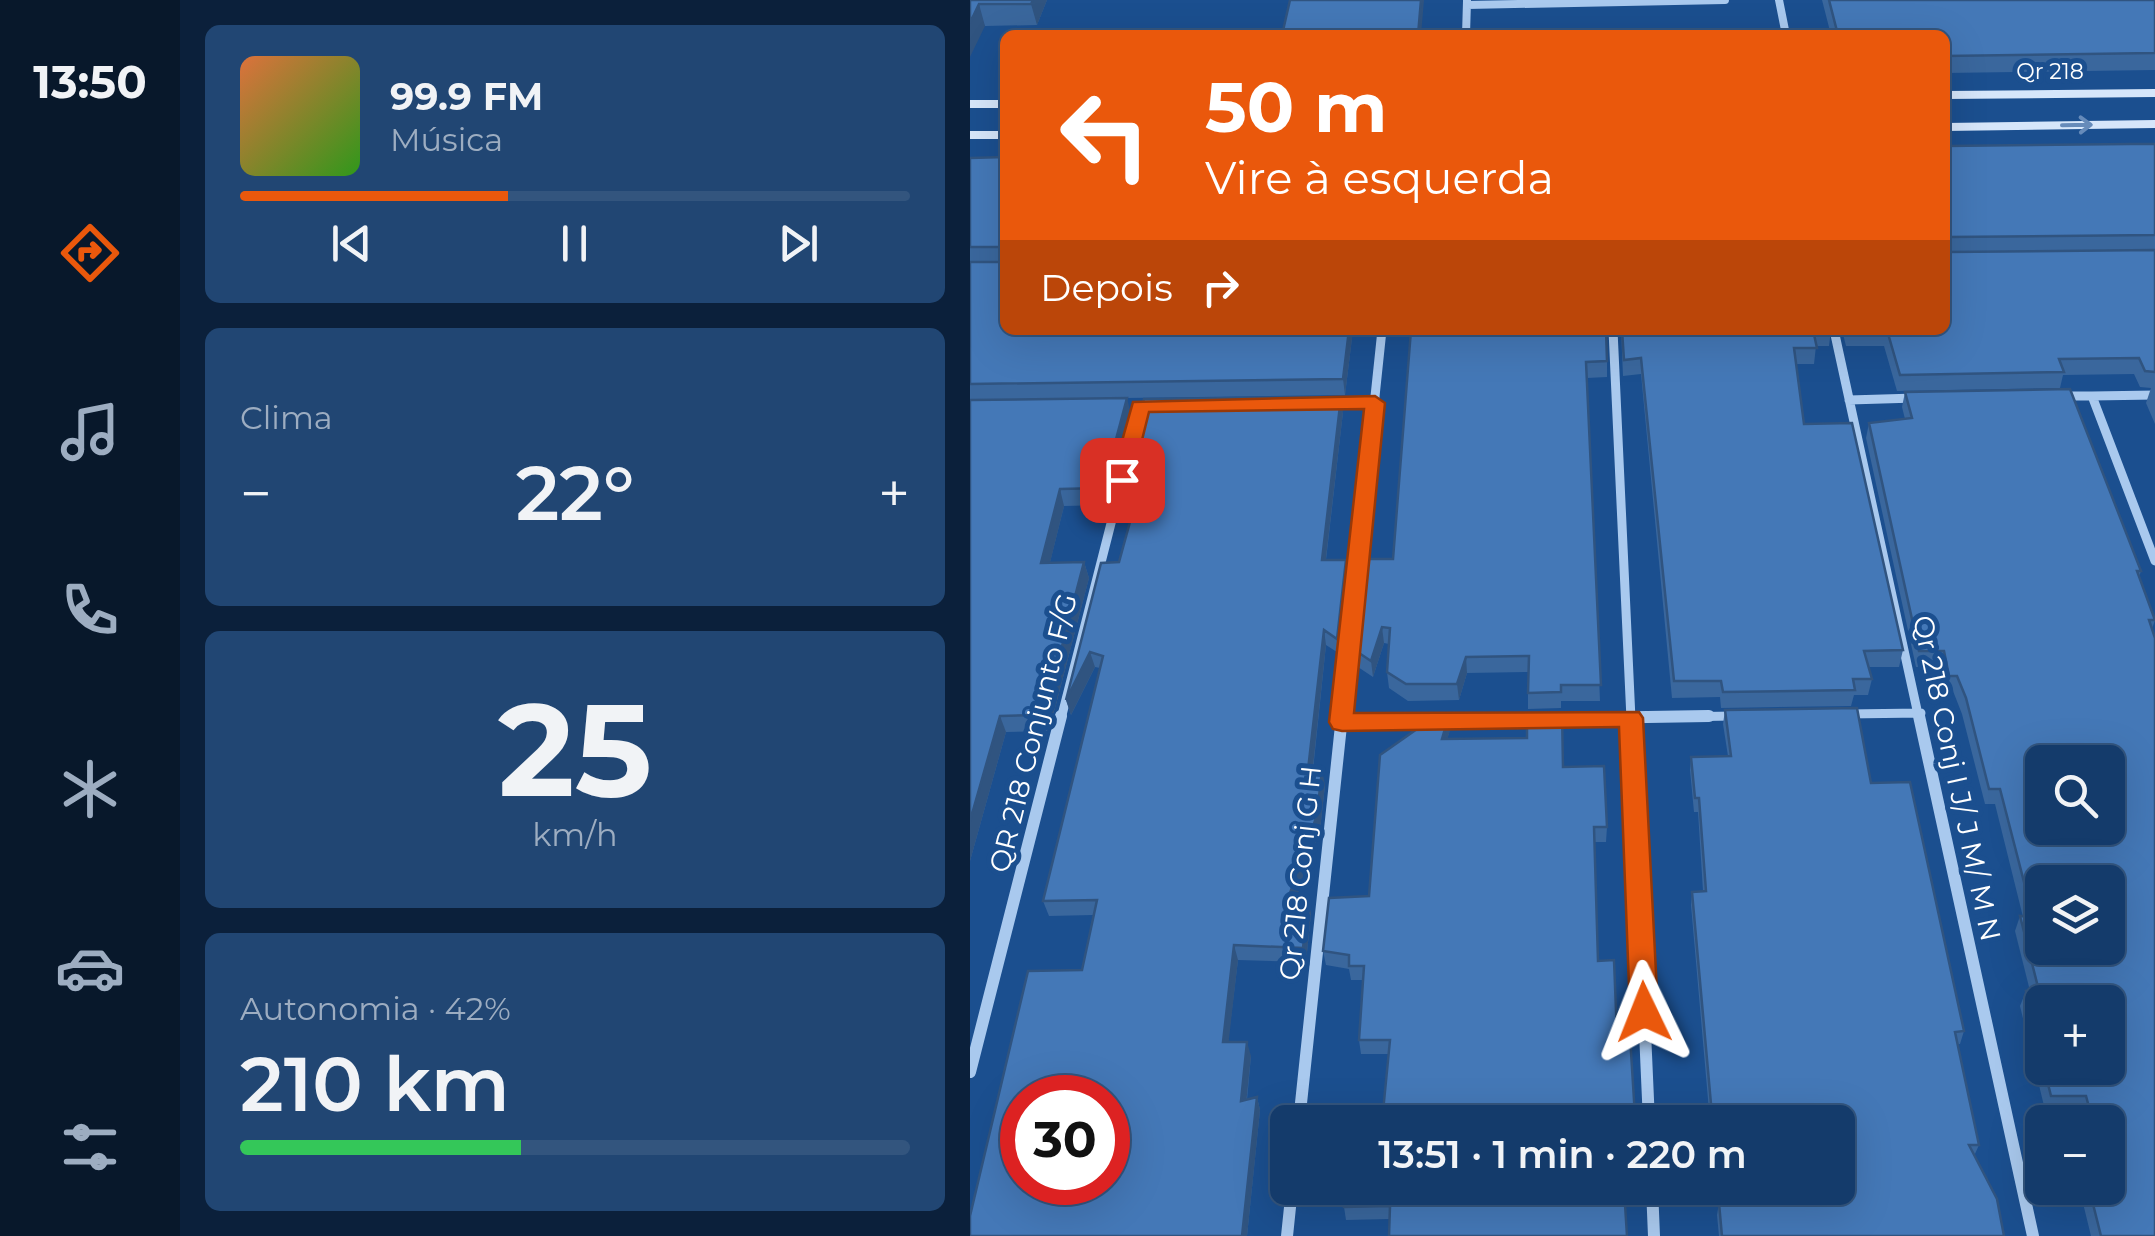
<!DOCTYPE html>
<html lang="pt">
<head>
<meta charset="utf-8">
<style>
  body { margin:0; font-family:Montserrat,sans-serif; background:#214673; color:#f1f3f6; height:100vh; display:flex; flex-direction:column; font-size:38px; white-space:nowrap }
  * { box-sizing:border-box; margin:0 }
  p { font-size:32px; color:#9dadc1 }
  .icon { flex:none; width:55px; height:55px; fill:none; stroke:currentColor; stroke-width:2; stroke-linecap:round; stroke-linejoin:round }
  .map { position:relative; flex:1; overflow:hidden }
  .sheet { display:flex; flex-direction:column; gap:25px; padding:25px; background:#0b203b; width:790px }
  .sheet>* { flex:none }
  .top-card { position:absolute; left:30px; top:30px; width:950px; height:305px; border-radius:15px; box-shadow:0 10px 40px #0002,0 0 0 2px #33557e; background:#ea580c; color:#fff; overflow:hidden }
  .tools { position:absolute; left:1055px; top:745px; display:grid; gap:20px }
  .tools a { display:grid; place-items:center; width:100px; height:100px; border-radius:15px; background:#143b6b; box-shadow:0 10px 40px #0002,0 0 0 2px #33557e; font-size:50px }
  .speed { position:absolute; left:30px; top:1075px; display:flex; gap:20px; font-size:50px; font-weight:700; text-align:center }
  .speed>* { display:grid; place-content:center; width:130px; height:130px; border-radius:50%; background:#143b6b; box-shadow:0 10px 40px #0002,0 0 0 2px #33557e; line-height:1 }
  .speed .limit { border:15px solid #d22; background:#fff; color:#111 }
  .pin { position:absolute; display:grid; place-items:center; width:85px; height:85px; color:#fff; margin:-42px; border-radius:20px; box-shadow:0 5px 15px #0006 }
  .me { position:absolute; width:110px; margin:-55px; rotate:358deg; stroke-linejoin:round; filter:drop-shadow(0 0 8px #0008) }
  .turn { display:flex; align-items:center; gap:35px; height:210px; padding:0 40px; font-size:45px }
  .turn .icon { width:130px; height:130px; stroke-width:2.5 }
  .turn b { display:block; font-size:70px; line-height:85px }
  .then { display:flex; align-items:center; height:95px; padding:0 40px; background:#0003; gap:20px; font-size:38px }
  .big { font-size:75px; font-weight:600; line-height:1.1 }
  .sheet .card { flex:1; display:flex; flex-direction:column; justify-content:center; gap:15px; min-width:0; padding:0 35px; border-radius:15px; background:#214673 }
  .sheet .dial { align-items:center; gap:0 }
  .dial b { font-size:130px; line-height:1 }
  .song { display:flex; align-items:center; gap:30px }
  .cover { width:120px; height:120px; border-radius:15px; background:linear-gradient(135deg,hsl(20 70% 55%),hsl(110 70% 35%)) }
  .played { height:10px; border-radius:5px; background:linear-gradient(90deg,#ea580c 40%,#33557e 40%) }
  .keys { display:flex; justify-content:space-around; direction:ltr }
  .heat { display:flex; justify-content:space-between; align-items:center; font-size:55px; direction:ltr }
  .charge { height:15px; border-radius:8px; background:linear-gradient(90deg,#34c759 42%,#33557e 0) }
  .trip { position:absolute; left:300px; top:1105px; width:585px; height:100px; border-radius:15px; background:#143b6b; box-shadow:0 10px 40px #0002,0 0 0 2px #33557e; font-weight:600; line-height:100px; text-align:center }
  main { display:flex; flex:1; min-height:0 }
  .menu { display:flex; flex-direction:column; width:180px; justify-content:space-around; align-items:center; background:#08182b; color:#9dadc1 }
  .menu .icon { width:70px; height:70px }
  .menu .current { color:#ea580c }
  .menu b { font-size:45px; color:#f1f3f6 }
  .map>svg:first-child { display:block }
</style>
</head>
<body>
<main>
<nav class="menu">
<b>13:50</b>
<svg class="icon current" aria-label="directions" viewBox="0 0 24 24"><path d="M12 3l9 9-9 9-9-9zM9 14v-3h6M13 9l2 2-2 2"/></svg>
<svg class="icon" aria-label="music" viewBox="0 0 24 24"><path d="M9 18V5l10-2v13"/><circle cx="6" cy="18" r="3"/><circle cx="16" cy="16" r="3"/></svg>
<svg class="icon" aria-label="phone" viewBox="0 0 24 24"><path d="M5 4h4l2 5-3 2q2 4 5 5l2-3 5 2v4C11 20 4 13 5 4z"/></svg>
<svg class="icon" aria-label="climate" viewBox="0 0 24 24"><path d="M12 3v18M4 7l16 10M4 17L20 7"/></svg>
<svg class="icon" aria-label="car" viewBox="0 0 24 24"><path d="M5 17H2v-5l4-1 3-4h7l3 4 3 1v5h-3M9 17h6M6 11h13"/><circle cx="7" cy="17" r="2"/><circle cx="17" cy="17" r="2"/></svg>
<svg class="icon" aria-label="filters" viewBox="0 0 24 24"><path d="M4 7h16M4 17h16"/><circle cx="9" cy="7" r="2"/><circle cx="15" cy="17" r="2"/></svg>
</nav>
<section class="sheet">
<div class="card">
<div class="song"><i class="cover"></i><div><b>99.9 FM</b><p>Música</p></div></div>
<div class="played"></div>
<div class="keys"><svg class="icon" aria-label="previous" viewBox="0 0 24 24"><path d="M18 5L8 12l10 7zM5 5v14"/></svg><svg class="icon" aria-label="pause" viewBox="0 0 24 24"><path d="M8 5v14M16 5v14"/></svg><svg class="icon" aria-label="next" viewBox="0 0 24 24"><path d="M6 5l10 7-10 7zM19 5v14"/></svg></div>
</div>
<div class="card"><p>Clima</p>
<div class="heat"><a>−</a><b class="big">22°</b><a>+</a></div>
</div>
<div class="card dial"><b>25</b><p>km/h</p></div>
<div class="card"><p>Autonomia · 42%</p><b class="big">210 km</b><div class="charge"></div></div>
</section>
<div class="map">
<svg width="1185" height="1236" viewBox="0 0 1185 1236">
  <rect width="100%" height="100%" fill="#1b4f8f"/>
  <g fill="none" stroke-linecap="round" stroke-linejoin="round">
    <path stroke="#a9c9ee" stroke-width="8" d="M809 0 816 35
      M497 5 755 0
      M496 35 497 1"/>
    <path stroke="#a9c9ee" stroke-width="9" d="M643 330 661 719
      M864 330 949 719
      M1185 395 1122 396 1185 561
      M1088 396H1122
      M879 400 946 398
      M361 403H405
      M877 714 951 713
      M91 719 171 406
      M371 719 412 330
      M575 719 765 716"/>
    <path stroke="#a9c9ee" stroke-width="12" d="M661 716 679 1122
      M949 716 1063 1236
      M371 722 739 716
      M0 1072 91 716
      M329 1122 372 716
      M682 1188 684 1236
      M317 1236 322 1188"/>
    <path fill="#d6e6fa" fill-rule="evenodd" d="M1185 89V97L975 99V91Z
      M0 100H35V108H0Z
      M1185 120V128L975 131V123Z
      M0 131H35V139H0Z"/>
  </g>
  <path fill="#3a679d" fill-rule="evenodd" d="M0 0H77L67 25 15 26Z
    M852 0H1185V70L975 73V35H861Z
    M1185 144V424L1176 403 1181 388 1170 387 1164 374 1093 375 1090 388 927 391 914 346H876L872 330H975V146Z
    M35 157V330H383L375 395 0 400V158Z
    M441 330 637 361V377L617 378 630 701H591V708L558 709V672L497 673 489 700 438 701 419 688 417 672 419 644 414 643 403 677 385 665 383 649 423 559Z
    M651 330H861L859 346H846L844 364H826L834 424 933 650 929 667H898L902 679 898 695H884L881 706 751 708 750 697 702 698 671 374 653 376Z
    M935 392 1171 571 1169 577 1185 620 1182 629 1185 1236H1121L1111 1195 1115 1188H1138V1122H1113L1109 1110H1075L1050 1006 1056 991H1060L1045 931 1050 916 1053 917 1025 804H1015L992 714 983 691H975L970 666 946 667 896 438 899 423 935 419 932 407ZM1072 1002 1138 1068H1072Z
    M0 400 161 414 137 505 94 506 80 562H114L119 578 85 708 77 731 36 732 0 861Z
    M373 412 356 560H376L378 575 370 654 356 645 343 770 355 785 350 830 326 899 341 913 336 962 268 960 258 1042 281 1056 277 1100 287 1097 290 1110 277 1236H0L112 970 123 915 79 916 73 901 130 668 125 667 101 715 96 700 149 562 165 504H154L150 489Z
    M755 710 901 783 994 1031 990 1044H987L1009 1145 1004 1156 1034 1236H749L747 1215 749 1203 764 1202 763 1188H868V1122H740L721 905 722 892 733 891 728 812H724L720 770 721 757 758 756 753 724Z
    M480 730 477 739 593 767 637 827 636 842H624L628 961 647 1036 665 1116V1122H412L418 1054H391L389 1040 393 980H381L379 969 356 965 353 951 399 896Z
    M654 1188 419 1219 376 1220 374 1207Z"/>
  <path fill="#305480" d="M63 0H77L67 25 61 4Z
    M451 0H454L451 35H448Z
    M9 4 15 26 0 57V23Z
    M379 330H383L375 395 373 379Z
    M371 397 373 412 354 575 352 560Z
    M157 398 161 414 137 505 133 488Z
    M90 489 94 506 76 579 71 563Z
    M376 560 378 575 370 654 367 639Z
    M114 562 119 578 85 708 77 731 71 715Z
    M412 627 414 643 403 677 401 661Z
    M354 630 356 645 341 785 338 770Z
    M120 652 125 667 101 715 96 700Z
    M496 657 497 673 489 700 487 684Z
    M479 715 480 730 473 754 472 739Z
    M30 716 36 732 0 861V821Z
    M352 770 355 785 350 830 321 914 318 899Z
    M338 898 341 913 336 962 333 948Z
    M264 945 268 960 257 1056 253 1042Z
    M277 1042 281 1056 275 1114 271 1101Z
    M287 1097 290 1110 277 1236H272Z"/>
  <path fill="#4478b7" stroke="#305480" stroke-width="2.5" fill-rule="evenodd" d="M0 0H63L61 4H9L0 23Z
    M320 0H451L448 35H312Z
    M859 0H1185V53L975 56V35H868Z
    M1160 144H1185V235L978 237 975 240V146Z
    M35 157V251L32 247H0V158Z
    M975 249 978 252 1185 250V372L1175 371 1169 358 1089 359 1094 372 930 375 917 330H975Z
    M35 258V330H379L373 379 0 384V262H31Z
    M441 330H636L637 361 616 362 631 685H591V692L558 693 559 656 496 657 487 684H436L417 672 420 628 412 627 401 661 383 649 392 559H423Z
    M652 330H861H843L847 348H824L834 424 882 423 933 650 894 651 902 679H883L885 690 753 692 751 681H704L671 358 654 360Z
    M1100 389 1171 571H1167L1185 620H1179L1185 638V1236H1131L1119 1188H1138V1122H1123L1116 1096H1081L1074 1068H1138V1002H1072V1061L1056 991H1069L1050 916 1063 917 1030 789H1019L996 698 987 676H979L974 651H949L899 423 942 418 935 392ZM1072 762H1138V828H1072ZM1072 882H1138V948H1072Z
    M371 397 352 560H376L367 639 354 630 338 770H352L347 815 318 899 338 898 333 948 264 945 253 1042H277L271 1101 287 1097 272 1236H0V1216L58 971 112 970 127 900 73 901 133 656 120 652 96 700 131 563 149 562 169 489H150L174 399ZM52 1098H138V1182H52Z
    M157 398 133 488 90 489 71 563 114 562 80 692 71 715 30 716 0 821V400Z
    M887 708 901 783 940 782 994 1031 985 1032 1009 1145H999L1027 1199 1034 1236H752L749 1203 767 1202 765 1188H868V1122H760V1115H742L722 892 736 891 729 798H725L721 757 761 756 755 710Z
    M592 713 593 767 634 766 637 827H624L628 961 644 960 647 1036H660L665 1116 651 1117V1122H412L420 1040H389L394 966H379V955L353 951 359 898 399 896 410 755 467 715H479L472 739 557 738V714Z
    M375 1188H654L657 1236H419L420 1206 374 1207Z"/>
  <defs><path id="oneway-shaft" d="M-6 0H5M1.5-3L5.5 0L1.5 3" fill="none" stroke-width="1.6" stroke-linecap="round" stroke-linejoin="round" transform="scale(2.5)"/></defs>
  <use stroke="#668bba" href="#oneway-shaft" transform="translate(1107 125) rotate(-1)"/>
  <path fill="#ea580c" stroke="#983908" stroke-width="2.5" d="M405 396 415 403 384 713 669 712 673 718 688 1012 684 1021 674 1025 664 1021 660 1012 649 727 372 731 363 729 359 722 394 409 179 412 162 480 152 487 141 480 163 402Z"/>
  <g text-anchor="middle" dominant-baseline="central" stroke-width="10" stroke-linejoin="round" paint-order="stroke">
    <g font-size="22" fill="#fff" stroke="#1b4f8f">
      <text x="1080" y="71">Qr 218</text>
    </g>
    <g font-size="28" fill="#fff" stroke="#1b4f8f">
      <text transform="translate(63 733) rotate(-76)">QR 218 Conjunto F/G</text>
      <text transform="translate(987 778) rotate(78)">Qr 218 Conj I J/ J M/ M N</text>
      <text transform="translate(330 873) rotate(-84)">Qr 218 Conj G H</text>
    </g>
  </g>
</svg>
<div class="tools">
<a><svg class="icon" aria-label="search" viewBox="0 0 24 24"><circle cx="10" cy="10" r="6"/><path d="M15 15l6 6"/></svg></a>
<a><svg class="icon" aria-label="layers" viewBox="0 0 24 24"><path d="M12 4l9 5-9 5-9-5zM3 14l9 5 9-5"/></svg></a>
<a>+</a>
<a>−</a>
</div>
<div class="speed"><div class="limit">30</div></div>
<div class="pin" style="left:152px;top:480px;background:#d93025"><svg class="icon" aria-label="arrive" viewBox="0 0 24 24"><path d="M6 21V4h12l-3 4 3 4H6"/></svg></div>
<svg class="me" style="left:674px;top:1012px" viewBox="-20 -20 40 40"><path d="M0-17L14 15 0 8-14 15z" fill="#ea580c" stroke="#fff" stroke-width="4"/></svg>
<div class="trip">13:51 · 1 min · 220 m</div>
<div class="top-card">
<div class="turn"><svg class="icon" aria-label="left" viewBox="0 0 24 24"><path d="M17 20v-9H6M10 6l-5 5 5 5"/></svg><div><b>50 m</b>Vire à esquerda</div></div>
<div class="then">Depois<svg class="icon" aria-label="right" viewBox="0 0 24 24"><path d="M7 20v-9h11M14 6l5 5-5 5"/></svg></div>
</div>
</div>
</main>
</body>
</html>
